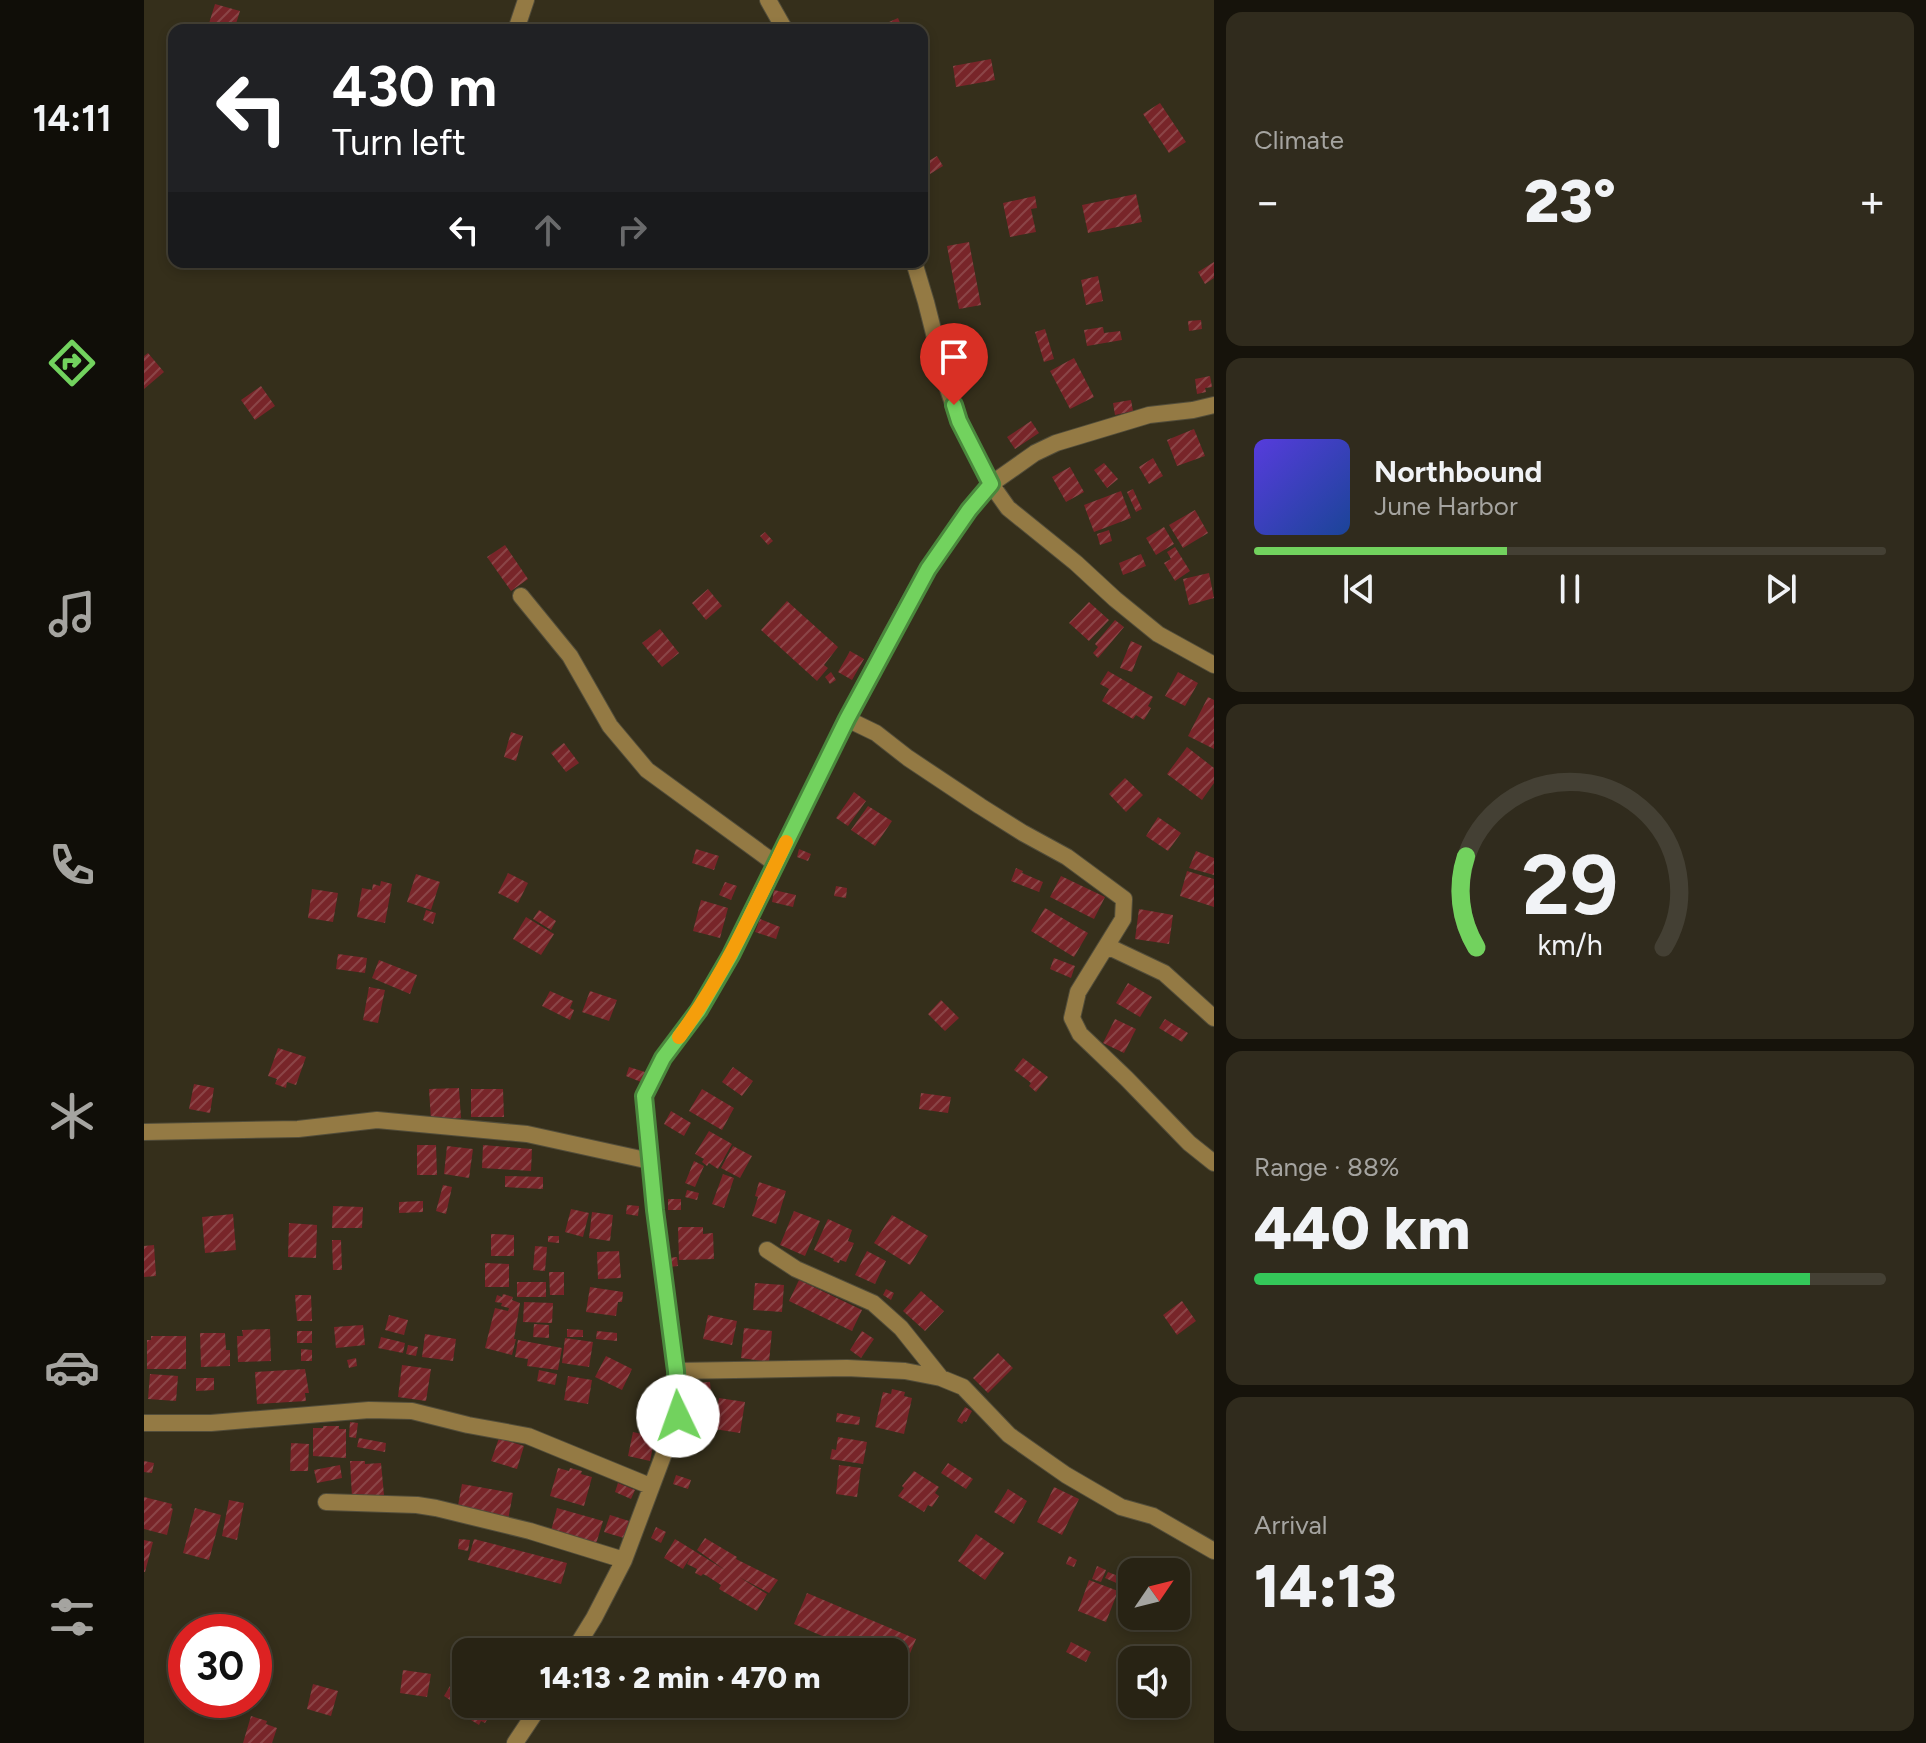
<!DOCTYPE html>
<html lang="en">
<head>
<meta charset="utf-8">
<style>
  body { margin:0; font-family:Figtree,sans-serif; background:#302b1d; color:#f1f3f6; height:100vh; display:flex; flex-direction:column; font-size:30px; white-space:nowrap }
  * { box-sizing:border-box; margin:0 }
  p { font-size:26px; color:#a5a4a0 }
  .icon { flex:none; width:44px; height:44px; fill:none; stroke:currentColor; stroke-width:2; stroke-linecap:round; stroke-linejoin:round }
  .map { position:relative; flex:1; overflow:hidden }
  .panel { display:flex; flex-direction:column; gap:12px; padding:12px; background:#16130b; width:712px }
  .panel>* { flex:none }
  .banner { position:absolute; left:24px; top:24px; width:760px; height:244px; border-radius:16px; box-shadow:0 4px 12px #0003,0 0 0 2px #444034; background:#202124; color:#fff; overflow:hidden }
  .needle { width:52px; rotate:55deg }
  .tools { position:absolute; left:974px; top:1558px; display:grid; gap:16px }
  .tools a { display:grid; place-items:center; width:72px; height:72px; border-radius:16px; background:#282314; box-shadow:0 4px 12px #0003,0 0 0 2px #444034; font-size:40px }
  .speed { position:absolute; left:24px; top:1614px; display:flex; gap:16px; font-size:40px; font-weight:700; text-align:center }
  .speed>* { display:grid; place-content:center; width:104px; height:104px; border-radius:50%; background:#282314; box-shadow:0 4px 12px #0003,0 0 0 2px #444034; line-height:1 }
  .speed .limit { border:12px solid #d22; background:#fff; color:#111 }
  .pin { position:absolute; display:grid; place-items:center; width:68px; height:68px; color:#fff; margin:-82px -34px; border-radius:50% 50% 50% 0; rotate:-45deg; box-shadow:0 0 8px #0007 }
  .pin .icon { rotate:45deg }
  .me { position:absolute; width:88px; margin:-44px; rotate:357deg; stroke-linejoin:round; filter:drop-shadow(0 0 6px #0008) }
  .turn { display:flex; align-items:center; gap:28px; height:168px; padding:0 32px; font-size:36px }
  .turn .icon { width:104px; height:104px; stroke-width:2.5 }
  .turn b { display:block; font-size:56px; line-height:68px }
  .lanes { display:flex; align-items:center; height:76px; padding:0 32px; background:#0003; justify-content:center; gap:40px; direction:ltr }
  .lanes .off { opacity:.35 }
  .big { font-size:60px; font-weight:800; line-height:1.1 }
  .panel .widget { flex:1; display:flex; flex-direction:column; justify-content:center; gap:12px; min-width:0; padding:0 28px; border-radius:16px; background:#302b1d }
  .panel .dial { align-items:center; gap:0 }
  .dial svg { height:208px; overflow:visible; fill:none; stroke:#444034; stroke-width:7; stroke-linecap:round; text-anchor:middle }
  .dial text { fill:#f1f3f6; stroke:none }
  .song { display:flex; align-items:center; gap:24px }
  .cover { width:96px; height:96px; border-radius:12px; background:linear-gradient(135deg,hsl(250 70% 55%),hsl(220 70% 35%)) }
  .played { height:8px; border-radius:4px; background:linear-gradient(90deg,#72d25e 40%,#444034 40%) }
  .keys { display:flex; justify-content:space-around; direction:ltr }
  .heat { display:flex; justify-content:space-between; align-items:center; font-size:44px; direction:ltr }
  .charge { height:12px; border-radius:6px; background:linear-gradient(90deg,#34c759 88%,#444034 0) }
  .trip { position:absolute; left:308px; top:1638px; width:456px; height:80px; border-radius:16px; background:#282314; box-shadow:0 4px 12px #0003,0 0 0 2px #444034; font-weight:800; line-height:80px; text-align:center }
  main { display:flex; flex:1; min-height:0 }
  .tabs { display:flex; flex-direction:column; width:144px; justify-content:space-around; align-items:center; background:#100e08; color:#a5a4a0 }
  .tabs .icon { width:56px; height:56px }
  .tabs .active { color:#72d25e }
  .tabs b { font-size:36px; color:#f1f3f6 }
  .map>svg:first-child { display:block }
</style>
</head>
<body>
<main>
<nav class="tabs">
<b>14:11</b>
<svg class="icon active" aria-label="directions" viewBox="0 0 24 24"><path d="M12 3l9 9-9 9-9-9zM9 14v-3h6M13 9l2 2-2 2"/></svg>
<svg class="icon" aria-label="music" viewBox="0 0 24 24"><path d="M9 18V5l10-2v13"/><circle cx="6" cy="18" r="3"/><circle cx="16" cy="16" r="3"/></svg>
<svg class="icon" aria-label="phone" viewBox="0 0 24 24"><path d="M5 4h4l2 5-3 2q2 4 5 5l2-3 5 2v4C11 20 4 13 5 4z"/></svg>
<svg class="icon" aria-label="climate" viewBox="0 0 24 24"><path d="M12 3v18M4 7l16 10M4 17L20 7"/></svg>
<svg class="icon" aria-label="car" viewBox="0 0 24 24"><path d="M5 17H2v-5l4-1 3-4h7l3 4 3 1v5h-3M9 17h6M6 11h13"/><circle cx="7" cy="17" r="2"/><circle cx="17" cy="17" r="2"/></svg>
<svg class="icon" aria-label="filters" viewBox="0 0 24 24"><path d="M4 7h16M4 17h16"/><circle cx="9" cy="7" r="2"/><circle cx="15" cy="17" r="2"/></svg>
</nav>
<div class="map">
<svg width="1070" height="1743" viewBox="0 0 1070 1743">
  <defs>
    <pattern id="building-hatch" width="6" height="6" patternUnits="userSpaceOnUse" patternTransform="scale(2)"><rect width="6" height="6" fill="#782529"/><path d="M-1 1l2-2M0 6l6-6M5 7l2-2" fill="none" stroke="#8b4547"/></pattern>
  </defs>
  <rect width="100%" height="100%" fill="#352f1b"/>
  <path fill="url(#building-hatch)" d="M71 4 96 11 90 30H63Z
    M754 18 759 30H735L734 27Z
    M847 59 851 80 812 87 809 66Z
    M1016 103 1042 142 1025 153 999 114Z
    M793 156 799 166 778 179V165Z
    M992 194 998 222 944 233 938 205Z
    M891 196 893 208 887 209 892 232 866 237 859 203Z
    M825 242 837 305 815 309 803 246Z
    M1070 262V278L1061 284 1054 272Z
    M954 276 959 301 942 305 937 280Z
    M1057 320 1058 329 1045 331 1044 321Z
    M959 327 960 333 976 331 978 340 943 346 940 330Z
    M901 329 910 359 900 362 891 332Z
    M4 353 20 372 0 389V356Z
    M930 358 950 397 926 409 906 371Z
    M1066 376 1068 387 1061 388 1062 392 1053 394 1051 379Z
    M117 386 131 406 111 420 97 400Z
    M987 400 989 411 971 415 969 403Z
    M887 421 895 433 871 449 863 437Z
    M1050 429 1061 456 1033 466 1023 440Z
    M1009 458 1019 476 1005 484 995 467Z
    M960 463 974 479 963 488 950 470Z
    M926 467 940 492 922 502 908 477Z
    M989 489 998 509 992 512 983 492Z
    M977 491 987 518 950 532 940 505Z
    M1051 510 1064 533 1039 548 1025 525Z
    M1020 527 1030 544 1012 555 1002 538Z
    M965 530 968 541 956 545 953 534Z
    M621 532 629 541 624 545 616 536Z
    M361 545 384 579 367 591 343 557Z
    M1031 547 1046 571 1031 581 1020 563 1027 559 1023 552Z
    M997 554 1002 566 979 575 975 563Z
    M1065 573 1070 598 1045 605 1039 579Z
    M564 589 578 606 562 620 548 603Z
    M643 601 694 647 680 665 684 668 673 681 617 630Z
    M945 602 965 620 945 641 925 623Z
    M971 620 980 627 954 658 949 653 954 647 951 644Z
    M516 629 535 653 518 667 498 643Z
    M987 641 998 646 988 672 976 668Z
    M706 651 720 659 708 680 694 672Z
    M964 671 1009 697 1004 706 1007 708 1000 720 992 715 989 719 958 701 965 689 956 684Z
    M687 672 692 680 686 684 681 677Z
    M1034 672 1054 683 1041 706 1021 696Z
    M1064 697 1070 700V749L1044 736Z
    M367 732 379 736 372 761 360 757Z
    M420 743 435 763 422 772 407 753Z
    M1043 747 1070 768V783L1058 800 1023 774Z
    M981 778 999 795 982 812 965 794Z
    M710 792 722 801 704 826 692 818Z
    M724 806 748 821 731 846 707 830Z
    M1014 817 1037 833 1024 851 1002 836Z
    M552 849 575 856 570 870 548 863Z
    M655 849 667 854 664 861 653 857Z
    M1052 851 1070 858V875L1045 868Z
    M872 868 879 871 878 873 899 882 895 892 867 881Z
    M1043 871 1070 879V907L1036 896Z
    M364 873 384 883 374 903 354 893Z
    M272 874 296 882 287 910 263 902Z
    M917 876 961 897 950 919 906 897Z
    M237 881 248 884 241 923 213 917 218 888 228 890 229 884 236 886Z
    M581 882 593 886 587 900 575 895Z
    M692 886 703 888 702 898 690 896Z
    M168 889 194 893 189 922 164 918Z
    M630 890 652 895 649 907 628 902Z
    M557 900 584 908 576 938 549 931Z
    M901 908 944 933 930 957 887 931Z
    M995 909 1029 915 1025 944 991 939Z
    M282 910 292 913 289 924 279 920Z
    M395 910 412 921 407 930 389 919Z
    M382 917 410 934 397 955 369 939Z
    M616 919 636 927 632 939 611 932Z
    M194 954 223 958 221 973 192 969Z
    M910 958 931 966 927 978 906 969Z
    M235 960 273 975 266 994 228 978Z
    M984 983 1008 997 996 1017 972 1003Z
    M225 987 241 990 234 1023 219 1020Z
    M406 991 429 1001 426 1008 430 1010 426 1020 398 1006Z
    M446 991 473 1000 465 1021 438 1012Z
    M797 1000 815 1018 801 1031 784 1014Z
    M971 1019 992 1029 980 1053 959 1043Z
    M1021 1019 1044 1033 1038 1042 1015 1028Z
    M134 1048 162 1057 152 1085 143 1082 142 1088 131 1084 133 1079 124 1076Z
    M879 1058 904 1077 892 1092 885 1086 887 1083 870 1070Z
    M485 1067 501 1072 497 1082 482 1076Z
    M589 1067 609 1081 598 1096 578 1082Z
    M50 1084 70 1088 66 1113 45 1109Z
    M315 1088 317 1118 287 1120 285 1089Z
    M327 1089H359L360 1117H327Z
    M558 1089 590 1108 578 1130 545 1111Z
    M777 1093 807 1097 804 1113 775 1109Z
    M527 1111 547 1123 540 1136 520 1124Z
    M565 1131 588 1144 574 1169 565 1163 563 1166 558 1162 560 1159 551 1154Z
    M273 1145H292L293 1175H273Z
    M339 1145 388 1149 387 1171 338 1168Z
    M303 1146 329 1149 325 1178 300 1174Z
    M589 1146 608 1156 596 1178 577 1168Z
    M550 1161 560 1166 551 1187 541 1183Z
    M579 1174 590 1178 580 1208 568 1204Z
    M361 1176 399 1177V1189L361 1187Z
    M615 1182 642 1191 632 1224 608 1216 614 1197 611 1196Z
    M299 1185 308 1187 302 1214 292 1211Z
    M543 1190 555 1193 553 1200 541 1197Z
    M524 1199H537V1210H524Z
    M279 1201V1212L255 1213V1202Z
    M483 1205 495 1206 494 1216 482 1214Z
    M189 1206 219 1207 218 1228H188Z
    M427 1209 445 1213 439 1237 421 1232Z
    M650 1211 676 1221 661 1256 636 1245Z
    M448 1212 469 1215 466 1241 445 1238Z
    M89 1214 92 1250 61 1253 58 1217Z
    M748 1215 784 1236 766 1265 730 1243Z
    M684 1219 708 1230 704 1241 710 1243 702 1262 696 1260 695 1263 689 1261 690 1259 670 1250Z
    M145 1223 173 1225 172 1258 144 1257Z
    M534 1227H559V1234L569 1233 570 1259 535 1260Z
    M347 1234 370 1235V1256H347Z
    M404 1236H415V1243L404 1242Z
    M188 1240H197L198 1270H189Z
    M10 1245 12 1276 0 1277V1246Z
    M391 1246 403 1247 401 1271 389 1270Z
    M475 1251 477 1278 454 1279 453 1252Z
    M723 1251 742 1261 731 1284 711 1275Z
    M533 1257 534 1266 525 1267 524 1258Z
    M341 1263 365 1264V1287H341Z
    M405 1272H420V1295H406Z
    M655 1280 718 1310 708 1331 645 1301Z
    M373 1282H402V1297H373Z
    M611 1283 640 1285 638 1312 609 1310Z
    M446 1287 479 1292 478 1302H474L472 1316 442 1312Z
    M742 1289 750 1293 747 1300 739 1295Z
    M777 1291 800 1311 781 1331 759 1311Z
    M359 1294 369 1297 368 1300 376 1303 370 1339H372L368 1355 341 1348 351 1308 364 1311 365 1308 357 1306 358 1303 351 1302 353 1295 358 1297Z
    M151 1295H167L168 1321H153Z
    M1038 1301 1052 1321 1033 1335 1019 1315Z
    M380 1302 409 1303 408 1323 379 1322Z
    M245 1315 264 1320 260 1335 241 1330Z
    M564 1315 593 1321 588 1345 559 1339Z
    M390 1324 405 1325V1338L389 1337Z
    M219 1325 221 1345 192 1348 190 1327Z
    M600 1328 628 1331 625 1362 597 1358Z
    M126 1329 127 1361 94 1362 93 1336H99L98 1330Z
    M423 1329 439 1330V1337H423Z
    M153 1331H168V1343H153Z
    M453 1331 473 1333V1341L452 1339Z
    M718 1331 730 1339 717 1358 706 1350Z
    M56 1333H81L82 1350H86V1366L57 1367Z
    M281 1334 312 1339 309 1361 278 1357Z
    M7 1336H42V1369H3V1340H7Z
    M237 1337 261 1343 259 1353 234 1348Z
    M421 1338 449 1342 445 1367 418 1363Z
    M374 1340 418 1348 414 1370 383 1366 384 1359 371 1357Z
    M264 1345 274 1347 272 1356 262 1354Z
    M157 1349 168 1350V1361H157Z
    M854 1353 869 1368 844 1393 829 1378Z
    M462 1356 488 1369 478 1390 451 1377Z
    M212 1358 213 1366 205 1368 203 1360Z
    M258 1365 287 1369 282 1401 254 1397Z
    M161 1369 165 1393H161L162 1401 113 1404 111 1372Z
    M395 1370 413 1374 411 1385 393 1381Z
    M6 1374 34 1376 32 1401 4 1399Z
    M424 1376 448 1380 444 1404 420 1400Z
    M52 1378H70V1390L52 1391Z
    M566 1382 567 1393H552L551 1383Z
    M748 1389 761 1392 760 1396 768 1398 760 1434 731 1427 739 1392 747 1394Z
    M575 1398 601 1402 596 1433 570 1429Z
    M504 1407 515 1408V1415L503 1414Z
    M821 1407 828 1411 822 1422 820 1421 818 1424 813 1421Z
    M693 1413 716 1417 715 1425 692 1422Z
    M206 1422 214 1423 212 1438 205 1437Z
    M179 1426H195V1429H202V1458L169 1456V1428H179Z
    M489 1432 511 1437 506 1461 484 1456Z
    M694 1437 723 1442 719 1464 686 1459 688 1449 692 1450Z
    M215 1438 242 1443 241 1452 213 1447Z
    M355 1438 380 1446 373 1469 347 1461Z
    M147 1443 165 1444 164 1471H146Z
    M0 1461 10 1463 8 1473 0 1472Z
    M206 1461H221V1464L237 1463 240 1495 208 1497Z
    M804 1463 829 1479 822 1489 797 1473Z
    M196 1465 198 1478 173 1483 170 1470Z
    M695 1465 717 1468 713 1497 692 1494Z
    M414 1468 425 1471 426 1468 438 1471 437 1474 448 1477 440 1506 406 1496Z
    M770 1471 795 1487 791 1493 795 1496 788 1507 784 1505 780 1512 754 1496 760 1488 758 1486Z
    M532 1475 547 1480 544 1489 529 1484Z
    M474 1483 491 1490 487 1499 471 1492Z
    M318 1484 369 1493 364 1520 313 1511Z
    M910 1487 935 1499 918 1535 893 1522Z
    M864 1489 883 1501 870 1524 850 1512Z
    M0 1497 28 1504 27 1508 29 1509 23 1535 0 1529Z
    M85 1500 100 1503 93 1540 78 1536Z
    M51 1508 77 1515 65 1560 39 1553Z
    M413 1508 459 1521 452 1544 407 1531Z
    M466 1515 485 1521 480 1538 460 1532Z
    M512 1527 522 1532 517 1543 507 1538Z
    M832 1534 860 1553 841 1580 814 1561Z
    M561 1538 593 1557 592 1559 634 1580 625 1593 595 1577 623 1594 613 1611 575 1589 577 1585 563 1576 559 1574 557 1576 551 1573 553 1569 543 1564 547 1556 539 1569 520 1558 531 1539 581 1570 553 1550Z
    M315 1539 326 1540 324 1551 314 1549Z
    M330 1539 423 1563 417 1584 324 1560Z
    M0 1540 9 1542 1 1572H0Z
    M925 1556 933 1560 930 1567 922 1564Z
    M953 1566 962 1570 957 1582 948 1579Z
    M964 1572 979 1578 977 1585 961 1578Z
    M945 1580 974 1591 962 1622 934 1611Z
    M663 1593 772 1639 759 1670 750 1666V1652H716L650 1624Z
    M927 1642 947 1652 942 1662 922 1652Z
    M259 1670 287 1674 283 1697 256 1693Z
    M309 1681 322 1689V1704L347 1705 344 1710 347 1713 341 1723 337 1721 335 1725 327 1720 330 1716 300 1696Z
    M169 1684 194 1691 187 1716 163 1709Z
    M107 1716 123 1721 122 1724 133 1728 128 1743H99Z"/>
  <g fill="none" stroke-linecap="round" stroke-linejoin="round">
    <defs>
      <path id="street" d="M624 0 641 30
        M372 30 382 0
        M770 262 782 302 804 389 815 421 847 484 864 508 932 563 971 599 1014 634 1070 665
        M377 596 426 656 466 726 503 770 632 864
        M703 719 732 733 764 758 836 806 879 833 923 857 980 899 979 919 934 992 928 1018 936 1034 983 1079 1045 1143 1070 1163
        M963 946 1020 973 1070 1018
        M0 1132 154 1129 233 1120 383 1134 506 1161
        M623 1250 652 1269 729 1303 757 1328 797 1378
        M532 1371 703 1368 761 1371 797 1378 819 1387 865 1435 922 1475 977 1507 1009 1516 1070 1551
        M0 1423H67L225 1410 268 1411 324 1425 384 1436 506 1486
        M182 1502 273 1505 292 1508 386 1531 480 1560
        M429 1652 450 1618 480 1560 534 1416 532 1371 511 1210 500 1096 519 1058 555 1010 587 955 703 719 748 633 784 569 825 510 847 484 891 453 912 443 1005 415 1049 410 1070 405
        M371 1743 397 1704"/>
    </defs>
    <use href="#street" stroke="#524d3a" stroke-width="18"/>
    <use href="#street" stroke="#947a44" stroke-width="16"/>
  </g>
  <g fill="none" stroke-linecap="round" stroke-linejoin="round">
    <defs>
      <path id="route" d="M534 1416 532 1371 511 1210 500 1096 519 1058 555 1010 587 955 703 719 784 569 825 510 847 484 815 421 810 405"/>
    </defs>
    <use href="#route" stroke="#4a883d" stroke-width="20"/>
    <use href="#route" stroke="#72d25e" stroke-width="14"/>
    <path stroke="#f59e0b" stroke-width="14" d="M535 1037C579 977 610 909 642 842"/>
  </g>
</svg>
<div class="tools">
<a><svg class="needle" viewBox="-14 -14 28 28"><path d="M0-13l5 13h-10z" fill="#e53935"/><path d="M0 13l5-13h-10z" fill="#a5a4a0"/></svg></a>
<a><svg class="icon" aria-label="sound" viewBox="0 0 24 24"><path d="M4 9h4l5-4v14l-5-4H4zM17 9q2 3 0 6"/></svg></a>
</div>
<div class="speed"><div class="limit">30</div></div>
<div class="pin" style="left:810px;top:405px;background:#d93025"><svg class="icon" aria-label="arrive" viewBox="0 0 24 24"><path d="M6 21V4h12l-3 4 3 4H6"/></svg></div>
<svg class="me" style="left:534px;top:1416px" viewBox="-20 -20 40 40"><circle r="19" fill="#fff"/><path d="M0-13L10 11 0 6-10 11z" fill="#72d25e"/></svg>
<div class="trip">14:13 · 2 min · 470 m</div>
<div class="banner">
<div class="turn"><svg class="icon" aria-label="left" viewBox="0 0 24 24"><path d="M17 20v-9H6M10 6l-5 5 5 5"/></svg><div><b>430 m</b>Turn left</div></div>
<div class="lanes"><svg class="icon" aria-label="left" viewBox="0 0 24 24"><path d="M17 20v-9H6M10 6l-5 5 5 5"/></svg><svg class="icon off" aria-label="ahead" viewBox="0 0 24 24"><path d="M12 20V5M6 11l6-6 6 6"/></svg><svg class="icon off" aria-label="right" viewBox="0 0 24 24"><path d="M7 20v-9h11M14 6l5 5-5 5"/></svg></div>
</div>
</div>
<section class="panel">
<div class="widget"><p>Climate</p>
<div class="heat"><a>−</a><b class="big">23°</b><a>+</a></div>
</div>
<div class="widget">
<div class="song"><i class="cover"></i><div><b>Northbound</b><p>June Harbor</p></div></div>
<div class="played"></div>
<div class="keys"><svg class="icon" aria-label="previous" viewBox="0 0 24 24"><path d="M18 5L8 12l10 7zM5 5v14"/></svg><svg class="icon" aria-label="pause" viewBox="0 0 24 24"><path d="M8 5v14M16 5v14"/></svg><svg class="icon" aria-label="next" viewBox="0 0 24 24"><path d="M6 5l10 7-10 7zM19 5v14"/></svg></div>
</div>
<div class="widget dial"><svg viewBox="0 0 100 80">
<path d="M14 69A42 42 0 1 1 86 69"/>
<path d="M14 69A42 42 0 0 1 10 34" stroke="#72d25e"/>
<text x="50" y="56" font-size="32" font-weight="700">29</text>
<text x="50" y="72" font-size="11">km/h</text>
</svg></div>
<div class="widget"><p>Range · 88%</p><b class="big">440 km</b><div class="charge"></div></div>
<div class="widget"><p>Arrival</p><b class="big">14:13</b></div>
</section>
</main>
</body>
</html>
